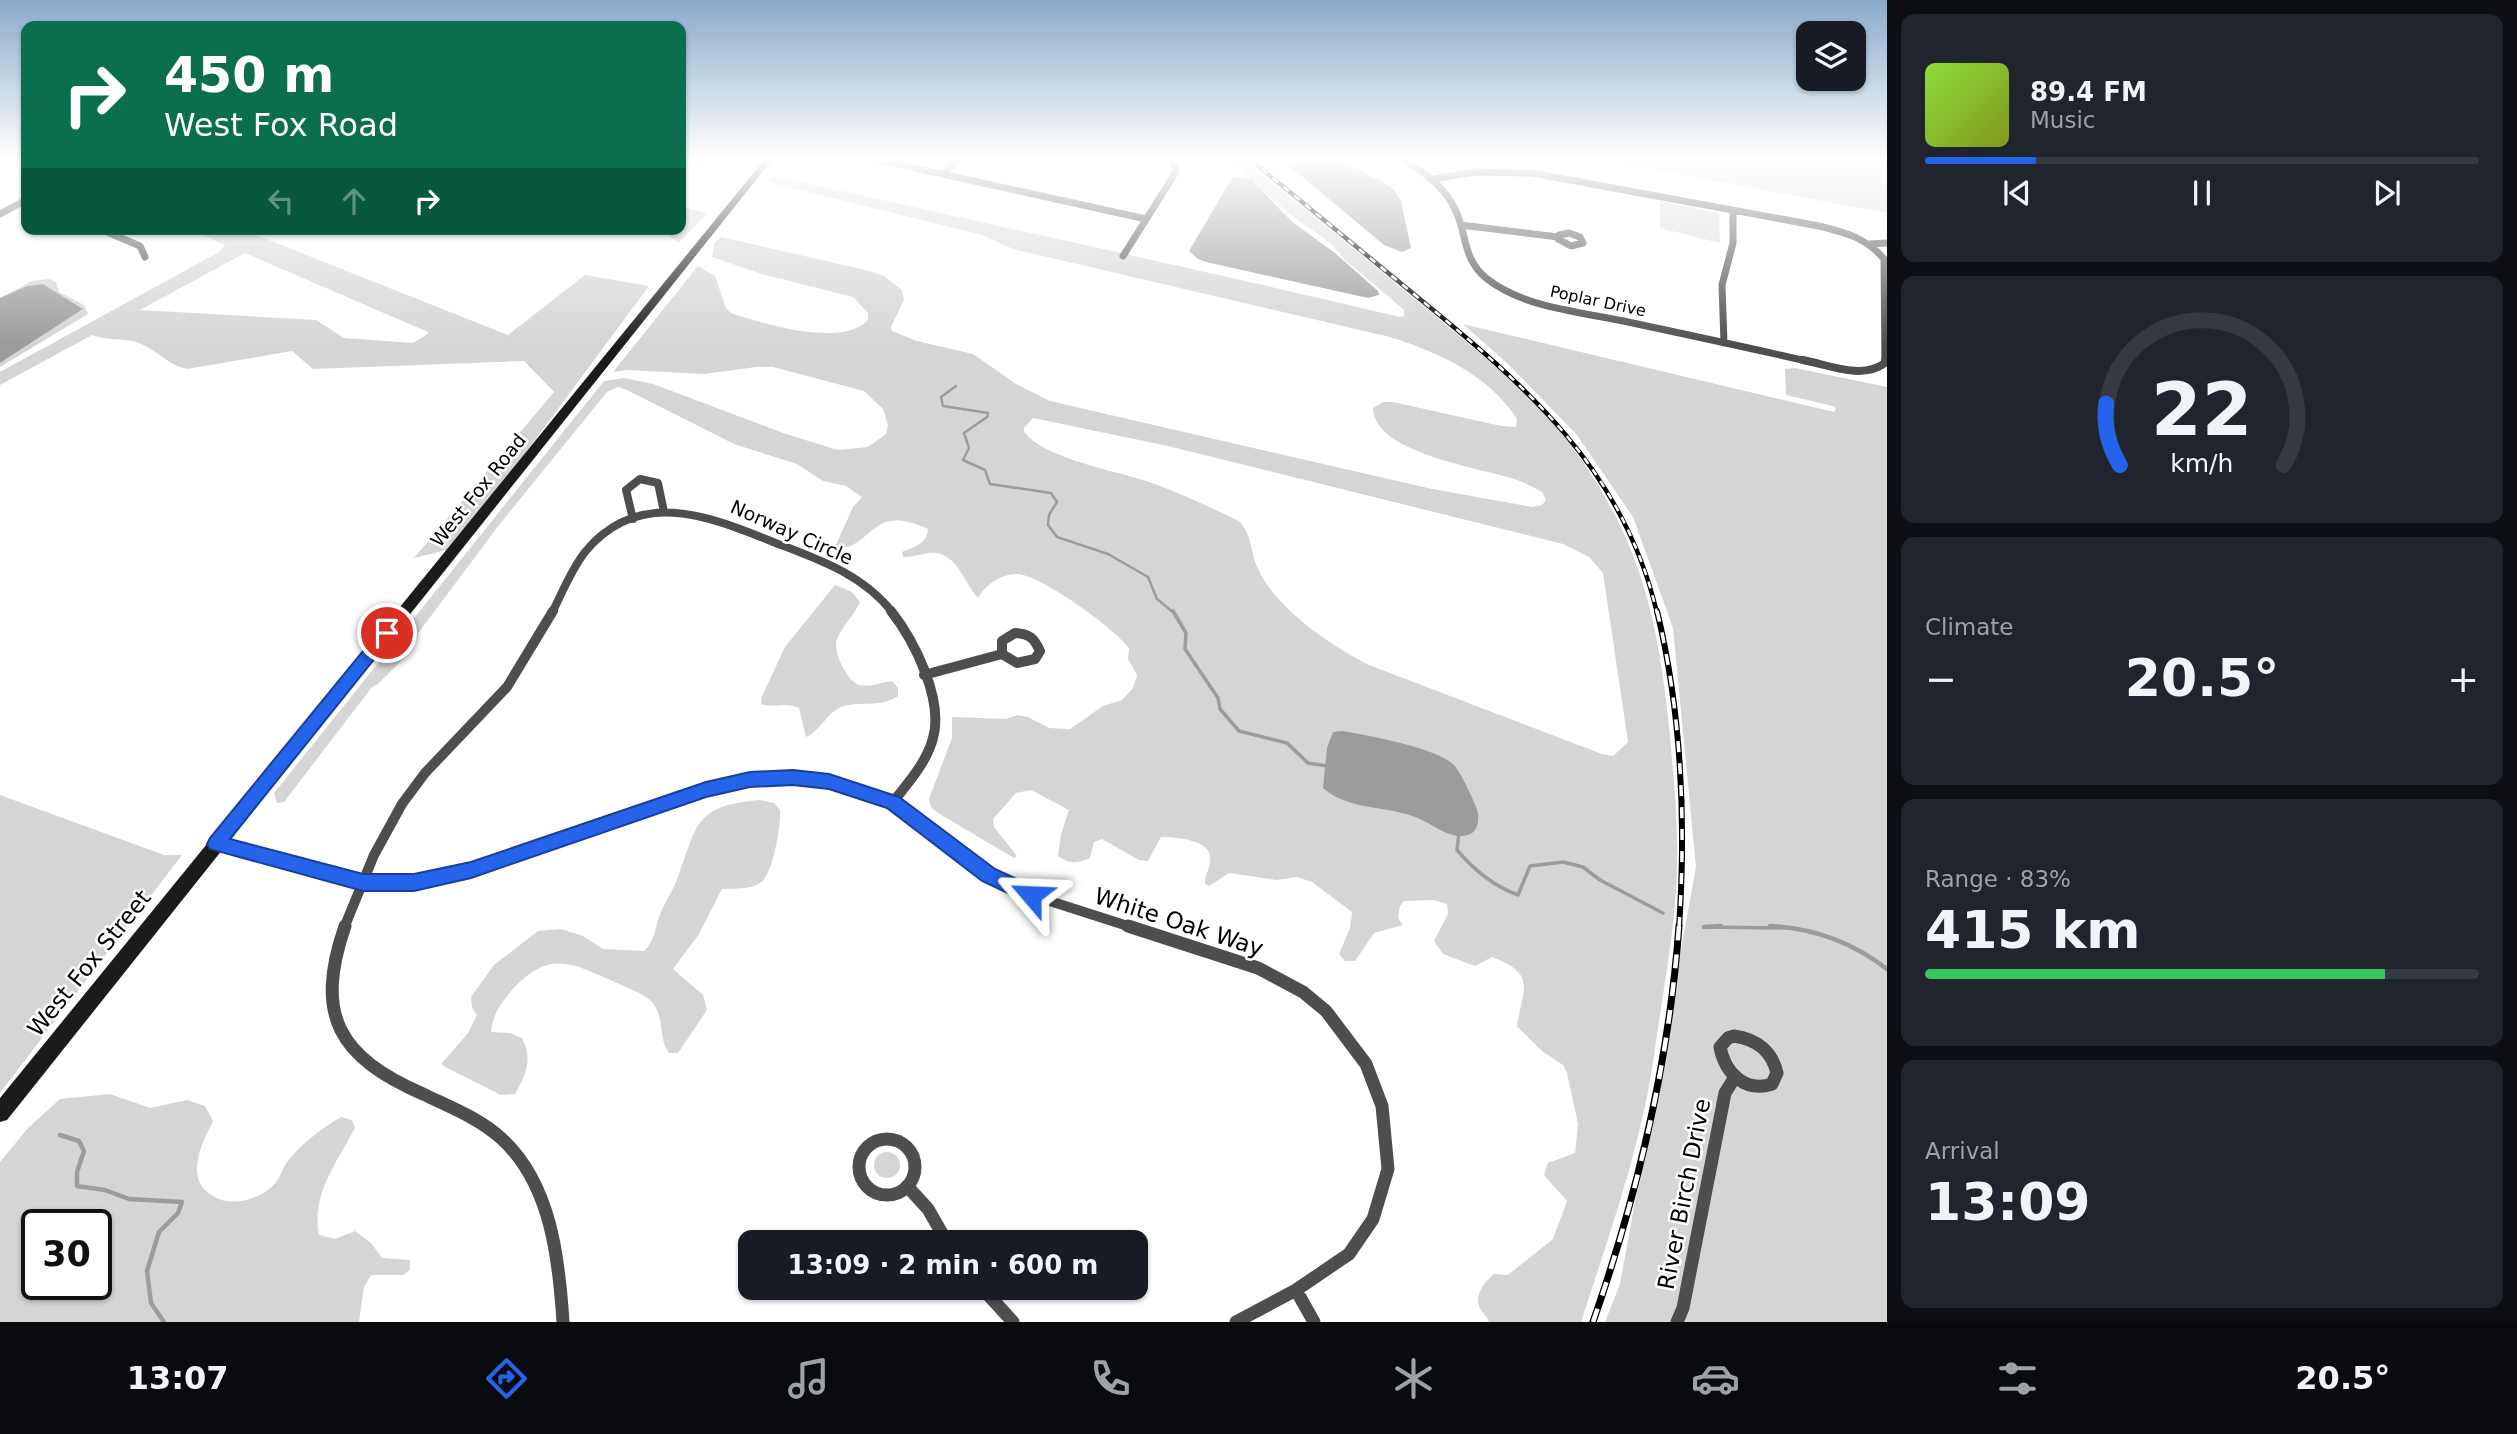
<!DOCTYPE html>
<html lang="en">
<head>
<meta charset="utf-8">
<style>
  body { margin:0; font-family:"DejaVu Sans",sans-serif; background:#20242c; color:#f1f3f6; height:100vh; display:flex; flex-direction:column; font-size:26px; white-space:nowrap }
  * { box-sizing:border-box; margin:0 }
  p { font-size:23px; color:#9ea1a6 }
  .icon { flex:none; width:38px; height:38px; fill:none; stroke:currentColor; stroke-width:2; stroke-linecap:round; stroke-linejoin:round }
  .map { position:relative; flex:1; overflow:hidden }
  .details { display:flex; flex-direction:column; gap:14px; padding:14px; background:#0d0f14; width:630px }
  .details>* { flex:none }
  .hud { position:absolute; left:21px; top:21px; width:665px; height:214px; border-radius:14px; box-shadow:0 2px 5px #0004; background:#0b6e4f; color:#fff; overflow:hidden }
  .tools { position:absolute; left:1796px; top:21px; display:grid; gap:14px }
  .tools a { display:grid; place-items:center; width:70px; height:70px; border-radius:14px; background:#171b24; box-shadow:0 2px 5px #0004; font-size:35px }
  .speed { position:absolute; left:21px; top:1209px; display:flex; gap:14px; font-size:35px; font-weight:700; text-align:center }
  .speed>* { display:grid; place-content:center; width:91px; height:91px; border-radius:50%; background:#171b24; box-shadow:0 2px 5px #0004; line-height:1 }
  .speed .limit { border:4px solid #111; border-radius:10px; background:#fff; color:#111 }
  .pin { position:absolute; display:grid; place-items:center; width:60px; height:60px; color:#fff; margin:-30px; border:4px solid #fff; border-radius:50%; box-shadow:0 2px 7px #0007 }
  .me { position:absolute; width:77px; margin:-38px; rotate:296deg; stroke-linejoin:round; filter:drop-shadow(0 0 5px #0008) }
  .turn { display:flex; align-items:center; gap:24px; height:147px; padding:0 28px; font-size:32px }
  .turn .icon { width:91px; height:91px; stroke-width:2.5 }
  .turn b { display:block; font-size:49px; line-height:60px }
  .lanes { display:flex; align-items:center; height:66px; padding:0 28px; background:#0003; justify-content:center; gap:35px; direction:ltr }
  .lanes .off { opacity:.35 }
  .big { font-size:52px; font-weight:700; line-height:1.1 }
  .details .tile { flex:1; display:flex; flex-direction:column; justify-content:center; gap:10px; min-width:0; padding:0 24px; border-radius:14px; background:#20242c }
  .details .dial { align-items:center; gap:0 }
  .dial svg { height:182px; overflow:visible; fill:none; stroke:#363941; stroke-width:7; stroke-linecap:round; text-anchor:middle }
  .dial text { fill:#f1f3f6; stroke:none }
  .song { display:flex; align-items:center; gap:21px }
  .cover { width:84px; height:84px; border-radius:10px; background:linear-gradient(135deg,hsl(90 70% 55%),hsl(70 70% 35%)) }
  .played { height:7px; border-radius:4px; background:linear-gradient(90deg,#2563eb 20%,#363941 20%) }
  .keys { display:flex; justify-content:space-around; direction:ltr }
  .heat { display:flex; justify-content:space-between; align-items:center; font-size:38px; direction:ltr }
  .charge { height:10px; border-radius:5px; background:linear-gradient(90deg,#34c759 83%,#363941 0) }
  .trip { position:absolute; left:738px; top:1230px; width:410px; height:70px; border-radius:14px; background:#171b24; box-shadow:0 2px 5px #0004; font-weight:700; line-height:70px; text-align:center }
  .tabs { display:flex; height:112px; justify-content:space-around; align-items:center; background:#090b0e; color:#9ea1a6 }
  .tabs .icon { width:49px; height:49px }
  .tabs .on { color:#2563eb }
  .tabs b { font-size:32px; color:#f1f3f6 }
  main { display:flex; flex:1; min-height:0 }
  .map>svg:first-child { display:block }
</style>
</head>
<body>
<main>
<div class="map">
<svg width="1887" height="1322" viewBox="0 0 1887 1322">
  <rect width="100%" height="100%" fill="#fff"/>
  <path fill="#d5d5d5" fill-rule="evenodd" d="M1229 160H1244C1307 211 1371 262 1433 314 1484 356 1538 400 1578 455 1641 543 1658 621 1669 726 1673 771 1678 816 1677 861 1677 908 1669 955 1662 1002 1656 1039 1652 1078 1643 1115 1627 1186 1603 1254 1581 1322H1489C1487 1316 1481 1312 1479 1306 1475 1294 1485 1281 1494 1274L1508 1275 1553 1239 1567 1201 1544 1175 1548 1163 1575 1153 1578 1124 1567 1073 1563 1065 1542 1051 1517 1026C1523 988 1537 974 1492 957L1475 966 1443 954 1434 941 1448 914 1447 904 1434 900 1404 901 1400 906 1398 918 1403 925 1374 933 1355 961H1345L1339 954 1350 928 1352 912 1312 882 1297 877 1277 880 1229 873 1209 886 1205 884C1205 875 1211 866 1210 857 1209 839 1174 837 1161 837L1148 861 1139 860 1102 839 1094 842 1090 858C1077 864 1069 864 1058 856L1061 834 1069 810 1031 790 1016 793 993 819 994 827 1017 856 1014 858 938 813 931 807 929 799 952 738V717L1006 719 1017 715 1028 717 1049 728 1070 729 1103 706 1122 700 1133 688 1137 675 1128 659 1129 648C1114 628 1042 576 1018 574 1002 573 985 585 978 598 965 584 958 556 936 553 925 551 914 558 903 557L902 552C914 547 927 544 928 529 870 503 876 545 838 549L836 545 853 507 862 497 846 486 823 481 797 464 734 444 627 390 618 387 607 392 499 525 419 632 412 650 378 684 372 687 284 802 277 803 274 793 604 381 624 378 653 384 786 434 838 450 868 447 886 434 888 425 883 409 864 391 773 367H756L704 374 628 370 613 372 698 266 715 276 726 308 731 313C764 324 842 348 868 320V313L853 297 762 274 712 257 714 244 721 237 870 271 884 276 902 290 904 300 891 327 892 331 917 341 973 354 1016 384 1050 401 1432 489 1533 507 1542 505 1546 500 1542 492C1534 488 1526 483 1517 480 1483 468 1374 454 1373 408L1383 402H1393L1501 426 1516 427 1517 419C1489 375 1438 352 1390 337L1013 249 982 235 764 181 773 177 785 178C990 225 1195 268 1400 317L1404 316V310L1344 259 1333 245 1291 215ZM1033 418 1168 446 1563 544 1589 557 1603 573 1628 742 1613 756 1602 754 1369 665C1332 646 1278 610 1259 571 1250 553 1253 536 1239 521 1210 507 1180 493 1149 482 1117 471 1045 459 1024 432V428Z
    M1602 160H1887V213Z
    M1660 201 1719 213 1720 243 1660 228Z
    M681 207 707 213 679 243 660 229H681Z
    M189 229H241L508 335 585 275 649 286 455 548 414 558 554 392 524 361 313 369 292 351 187 369C166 364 156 349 137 342 122 338 107 341 92 335L0 385V372L219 252 225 245ZM245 253 428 332 429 333 413 343 344 338 316 320 140 310Z
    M49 279 56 282 59 292 84 305 88 314 0 367V363L83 309 43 284 27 286 0 298 32 281Z
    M1463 324 1834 412 1836 408 1833 406 1786 395 1785 369 1795 368 1887 387V1322H1605L1620 1284 1696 867 1673 628 1633 517 1577 435 1509 365Z
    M835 585 852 592 860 602C854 615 843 626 837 639 832 651 847 681 859 685 869 688 882 682 892 681L898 688V696C880 708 863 701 844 706 827 711 821 731 806 737L799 708C783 701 774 709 761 704L762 696 785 647Z
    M0 795 164 855H182L0 1093Z
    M760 800 774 803 780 810C781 825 773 876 760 883 749 890 734 888 722 889L699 934 673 969 703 995 707 1010 678 1053H669C657 1036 666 1016 650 1000 641 992 627 988 617 983 571 963 550 949 512 990 501 1003 493 1014 491 1032L510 1033 522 1038C533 1059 526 1075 515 1094L501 1095 443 1066 442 1063 468 1033 477 1015 472 1008 471 997 494 965 538 931 561 929 583 936 603 949 644 951C654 942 655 929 659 917 664 903 673 891 678 877 698 822 695 806 760 800Z
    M110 1094 150 1108 187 1100 205 1106 213 1121C204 1140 186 1172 206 1191 225 1209 256 1202 274 1185 281 1177 282 1169 287 1162 301 1144 322 1128 341 1117L352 1120 355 1128C337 1162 311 1195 319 1235L335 1239 355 1231 371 1243 382 1258 410 1260V1270L403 1275H371L364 1287 359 1322H0V1162L28 1128 60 1099ZM37 1225H96V1284H37Z
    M874 1165a13 13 0 1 1 26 0a13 13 0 1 1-26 0Z"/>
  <path fill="#9c9c9c" d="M1282 160H1340L1381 181 1394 190 1401 201 1411 248 1402 252 1384 245Z
    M1233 176 1252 180 1291 221 1335 253 1378 291 1379 295 1368 298 1206 262 1198 259 1189 251Z
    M43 284 83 309 0 363V298L27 286Z
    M1342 731C1366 735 1438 748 1454 765 1460 771 1476 804 1478 813 1479 821 1478 832 1468 835 1453 840 1436 827 1424 821 1392 804 1352 813 1323 788L1327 748 1333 732Z"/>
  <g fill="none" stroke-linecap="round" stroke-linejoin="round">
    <path stroke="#9c9c9c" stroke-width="2.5" d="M956 386 941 397 943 406 988 413 987 417 964 433 969 448 963 460 985 470 990 484 1051 493 1057 502 1049 515 1048 525 1057 537 1108 554 1148 577 1157 599 1174 613"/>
    <path stroke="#9c9c9c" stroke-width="3.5" d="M1173 611 1186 633 1185 649 1218 698 1220 709 1239 731 1287 743 1308 763 1327 766
      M1459 833 1457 850C1474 870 1493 886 1518 895L1530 866 1563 862 1583 867 1600 880 1663 913
      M1704 927 1790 928"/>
    <path stroke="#9c9c9c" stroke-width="4.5" d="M1770 926C1814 928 1852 942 1887 969
      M1704 927 1721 926
      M60 1135 79 1141 84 1151 77 1172V1186L105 1190 129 1199 182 1202 178 1213 159 1232 147 1271 151 1303 164 1322"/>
    <path stroke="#4e4e4e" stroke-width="7" d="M879 160 1146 219
      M1403 160C1425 172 1446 188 1456 211 1467 236 1463 259 1486 278 1523 308 1582 312 1628 322 1689 335 1750 348 1811 362
      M943 174 956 160
      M1432 179 1476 172 1532 173 1819 226C1844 232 1867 238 1884 259L1885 362
      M0 214 26 200
      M1461 225 1558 237
      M100 229 140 246 145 257
      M1569 233 1580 237 1583 243 1571 246 1558 239 1559 235Z
      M1870 244 1887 243
      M1123 256 1174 175 1176 169 1170 160
      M1724 343 1722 285 1733 243V210"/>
    <path stroke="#4e4e4e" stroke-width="8" d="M1803 360C1829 365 1862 380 1885 363V360
      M633 519 626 490 640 479 658 483 664 512
      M552 613C562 593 571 570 585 552 641 484 715 519 781 545 823 561 864 576 893 613"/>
    <path stroke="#4e4e4e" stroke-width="10" d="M891 611C914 640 944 700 933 738 927 762 908 783 893 802
      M1015 633C1030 634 1034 638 1040 651L1035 659 1017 663 1002 654V641Z
      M924 675 1002 654
      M216 844 363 883H414L461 873 706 789 750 779 793 777 829 781 893 802 989 875 1031 895 1134 928
      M344 928 374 855 402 804 425 773 507 687 553 611"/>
    <path stroke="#4e4e4e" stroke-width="13" d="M345 926C314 1016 339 1057 423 1094 450 1107 479 1118 502 1139 551 1184 559 1259 563 1322
      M1128 926 1258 968 1303 992 1326 1011 1366 1064 1382 1106 1388 1169 1373 1219 1349 1254 1296 1290 1236 1322
      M1734 1036C1756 1039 1772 1051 1777 1073L1772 1084C1745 1093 1725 1073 1720 1047L1728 1038Z
      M859 1167a28 28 0 1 1 56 0a28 28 0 1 1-56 0Z
      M907 1186 928 1209 947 1242
      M982 1288 1013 1322
      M1296 1290 1314 1322
      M1677 1322 1683 1308 1725 1093 1735 1077"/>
    <path fill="#1b1b1b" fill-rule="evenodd" d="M764 160H772L7 1120 0 1122V1098Z"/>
    <defs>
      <path id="rail-far2" d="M1251 160C1306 205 1360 250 1415 295 1525 385 1623 468 1657 613"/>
      <path id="rail-far1" d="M1657 611C1682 714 1686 823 1679 928"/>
      <path id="rail" d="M1593 1322C1638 1193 1669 1063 1679 926"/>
    </defs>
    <use href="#rail-far2" stroke="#000" stroke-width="4.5"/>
    <use href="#rail-far1" stroke="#000" stroke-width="6"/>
    <use href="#rail" stroke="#000" stroke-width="7"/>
    <use href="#rail-far2" stroke="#fff" stroke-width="2.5" stroke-dasharray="7" stroke-linecap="butt"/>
    <use href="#rail-far1" stroke="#fff" stroke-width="3.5" stroke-dasharray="11" stroke-linecap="butt"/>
    <use href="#rail" stroke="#fff" stroke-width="4.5" stroke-dasharray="14" stroke-linecap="butt"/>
  </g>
  <linearGradient id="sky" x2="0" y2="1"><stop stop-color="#89aaca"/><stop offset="0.46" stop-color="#fff"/><stop offset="1" stop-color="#fff" stop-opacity="0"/></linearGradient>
  <rect width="1887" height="345" fill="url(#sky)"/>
  <path fill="#2563eb" stroke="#184099" stroke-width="2" d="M387 627 395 633 392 637 230 839 363 874H414L471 862 706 782 750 772 793 770 829 774 899 797 995 869 1038 889 1041 895 1038 901 1031 904 982 881 887 808 829 789 793 785 750 787 706 797 471 878 414 891H363L210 849 207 844 210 838 381 629Z"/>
  <g text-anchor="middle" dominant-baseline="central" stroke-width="5" stroke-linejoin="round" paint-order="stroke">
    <g font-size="16" fill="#000" stroke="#fff">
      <text transform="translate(1598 301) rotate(12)">Poplar Drive</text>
    </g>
    <g font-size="19" fill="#000" stroke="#fff">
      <text transform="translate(478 490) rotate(-51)">West Fox Road</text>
      <text transform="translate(792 532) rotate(24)">Norway Circle</text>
    </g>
    <g font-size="23" fill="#000" stroke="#fff">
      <text transform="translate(1179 922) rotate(18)">White Oak Way</text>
      <text transform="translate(89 963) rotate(-51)">West Fox Street</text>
      <text transform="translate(1684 1194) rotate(-79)">River Birch Drive</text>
    </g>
  </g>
</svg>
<div class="tools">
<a><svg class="icon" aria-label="layers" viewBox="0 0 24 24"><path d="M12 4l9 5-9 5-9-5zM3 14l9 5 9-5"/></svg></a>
</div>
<div class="speed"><div class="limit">30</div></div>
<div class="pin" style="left:387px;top:633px;background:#d93025"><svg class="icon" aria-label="arrive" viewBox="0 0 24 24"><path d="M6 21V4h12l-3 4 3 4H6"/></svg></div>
<svg class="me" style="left:1031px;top:895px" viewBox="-20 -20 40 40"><path d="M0-17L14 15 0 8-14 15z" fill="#2563eb" stroke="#fff" stroke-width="4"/></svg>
<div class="trip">13:09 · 2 min · 600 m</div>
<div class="hud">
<div class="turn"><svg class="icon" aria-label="right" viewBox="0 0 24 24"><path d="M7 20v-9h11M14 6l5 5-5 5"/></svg><div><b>450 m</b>West Fox Road</div></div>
<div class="lanes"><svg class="icon off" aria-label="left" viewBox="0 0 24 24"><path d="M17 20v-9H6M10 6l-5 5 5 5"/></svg><svg class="icon off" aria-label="ahead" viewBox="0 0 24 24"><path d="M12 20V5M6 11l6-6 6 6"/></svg><svg class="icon" aria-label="right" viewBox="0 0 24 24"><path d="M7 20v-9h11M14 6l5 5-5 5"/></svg></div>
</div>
</div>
<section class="details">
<div class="tile">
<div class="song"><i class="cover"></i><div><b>89.4 FM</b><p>Music</p></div></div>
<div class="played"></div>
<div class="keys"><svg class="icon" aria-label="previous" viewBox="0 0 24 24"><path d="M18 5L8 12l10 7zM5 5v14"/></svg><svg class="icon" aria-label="pause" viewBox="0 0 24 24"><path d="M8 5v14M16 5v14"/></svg><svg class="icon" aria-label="next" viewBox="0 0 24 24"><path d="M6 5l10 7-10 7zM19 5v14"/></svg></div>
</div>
<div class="tile dial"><svg viewBox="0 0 100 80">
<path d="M14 69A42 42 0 1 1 86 69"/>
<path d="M14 69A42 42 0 0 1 8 42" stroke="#2563eb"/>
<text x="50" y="56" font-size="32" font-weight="700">22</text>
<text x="50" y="72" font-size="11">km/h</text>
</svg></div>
<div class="tile"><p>Climate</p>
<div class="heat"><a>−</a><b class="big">20.5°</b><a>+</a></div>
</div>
<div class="tile"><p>Range · 83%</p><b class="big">415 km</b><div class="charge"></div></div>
<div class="tile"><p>Arrival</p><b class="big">13:09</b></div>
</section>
</main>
<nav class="tabs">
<b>13:07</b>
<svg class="icon on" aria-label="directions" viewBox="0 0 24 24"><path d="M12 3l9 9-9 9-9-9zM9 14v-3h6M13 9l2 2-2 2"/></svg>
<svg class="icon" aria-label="music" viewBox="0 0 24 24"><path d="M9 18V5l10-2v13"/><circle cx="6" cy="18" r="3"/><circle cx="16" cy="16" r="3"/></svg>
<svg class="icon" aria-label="phone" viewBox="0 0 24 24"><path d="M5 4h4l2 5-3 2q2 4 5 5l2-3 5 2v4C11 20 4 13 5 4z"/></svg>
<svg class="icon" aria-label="climate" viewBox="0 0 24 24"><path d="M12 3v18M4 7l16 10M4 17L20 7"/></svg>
<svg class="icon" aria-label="car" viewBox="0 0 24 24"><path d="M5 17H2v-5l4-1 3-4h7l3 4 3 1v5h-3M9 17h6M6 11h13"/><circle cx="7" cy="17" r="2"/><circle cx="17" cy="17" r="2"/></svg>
<svg class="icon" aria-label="filters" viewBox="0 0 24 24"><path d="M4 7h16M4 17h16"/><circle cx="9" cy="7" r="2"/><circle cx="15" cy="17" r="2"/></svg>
<b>20.5°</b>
</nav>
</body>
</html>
